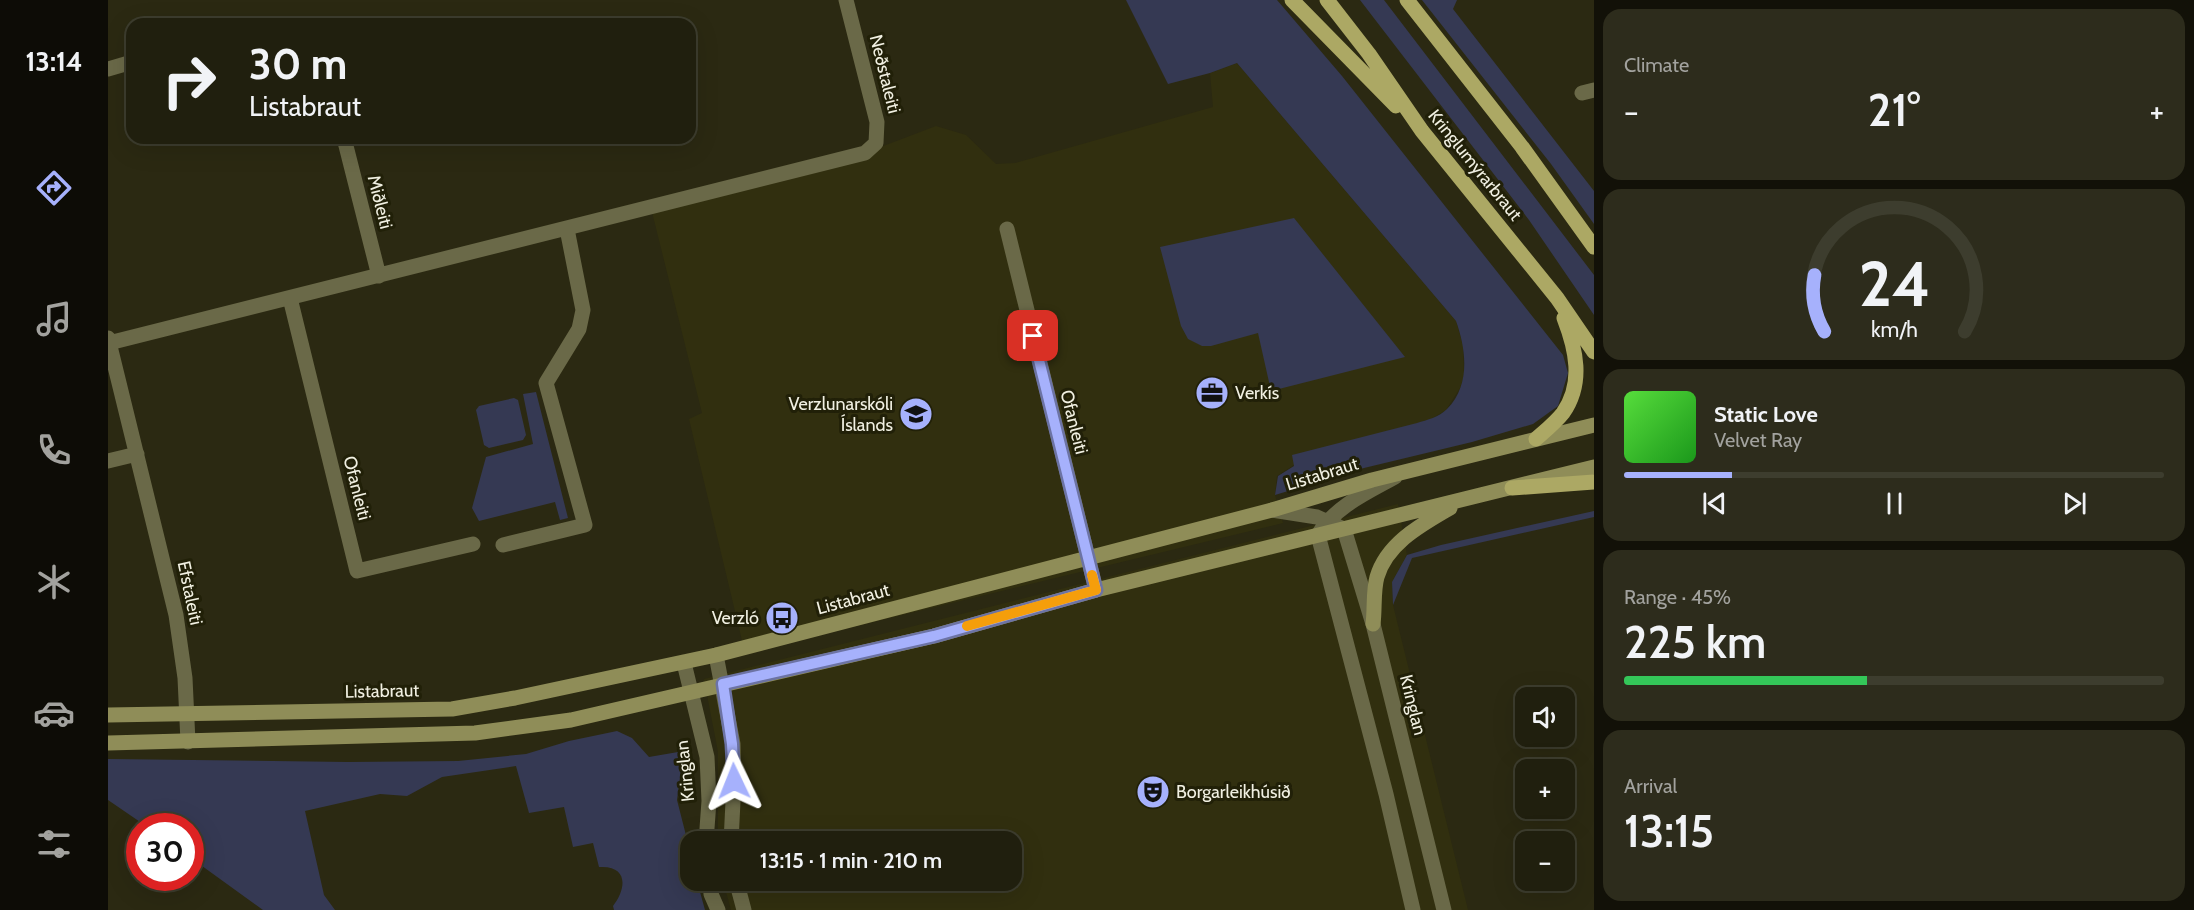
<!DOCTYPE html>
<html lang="en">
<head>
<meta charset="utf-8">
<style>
  body { margin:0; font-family:Cabin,sans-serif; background:#2d2c1c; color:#f1f3f6; height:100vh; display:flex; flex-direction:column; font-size:22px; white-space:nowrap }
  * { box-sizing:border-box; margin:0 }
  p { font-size:20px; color:#a2a29e }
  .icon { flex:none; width:33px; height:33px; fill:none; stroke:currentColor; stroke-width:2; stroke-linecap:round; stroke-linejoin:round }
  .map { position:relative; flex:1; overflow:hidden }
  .details { display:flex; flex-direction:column; gap:9px; padding:9px; background:#121108; width:600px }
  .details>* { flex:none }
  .guide { position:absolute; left:18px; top:18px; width:570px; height:126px; border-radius:18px; box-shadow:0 6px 24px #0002,0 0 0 2px #3d3d2e; background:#201f0e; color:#f1f3f6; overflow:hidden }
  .fabs { position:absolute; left:1407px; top:687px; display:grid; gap:12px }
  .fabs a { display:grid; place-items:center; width:60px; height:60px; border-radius:12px; background:#201f0e; box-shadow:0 6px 24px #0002,0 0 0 2px #3d3d2e; font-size:30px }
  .speed { position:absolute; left:18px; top:813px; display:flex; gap:12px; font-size:30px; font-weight:700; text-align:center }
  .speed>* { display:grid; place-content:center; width:78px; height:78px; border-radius:50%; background:#201f0e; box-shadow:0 6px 24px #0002,0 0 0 2px #3d3d2e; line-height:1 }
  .speed .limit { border:9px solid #d22; background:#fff; color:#111 }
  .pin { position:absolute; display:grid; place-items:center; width:51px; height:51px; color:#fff; margin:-26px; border-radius:12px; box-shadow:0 3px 9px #0006 }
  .me { position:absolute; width:66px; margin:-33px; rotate:358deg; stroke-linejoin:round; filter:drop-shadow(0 0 4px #0008) }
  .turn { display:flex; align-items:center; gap:21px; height:126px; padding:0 24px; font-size:27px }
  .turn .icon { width:78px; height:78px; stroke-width:2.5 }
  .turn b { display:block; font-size:42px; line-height:51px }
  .big { font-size:45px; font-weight:600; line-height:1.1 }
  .details .widget { flex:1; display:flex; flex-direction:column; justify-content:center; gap:9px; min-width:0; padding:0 21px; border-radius:18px; background:#2d2c1c }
  .details .dial { align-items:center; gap:0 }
  .dial svg { height:156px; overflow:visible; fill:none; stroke:#3d3d2e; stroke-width:7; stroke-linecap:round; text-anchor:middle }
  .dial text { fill:#f1f3f6; stroke:none }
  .song { display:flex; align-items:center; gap:18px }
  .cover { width:72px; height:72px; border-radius:9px; background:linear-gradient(135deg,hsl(110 70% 55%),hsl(120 70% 35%)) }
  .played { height:6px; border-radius:3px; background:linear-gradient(90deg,#a6b1fc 20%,#3d3d2e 20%) }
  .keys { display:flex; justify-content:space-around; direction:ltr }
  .heat { display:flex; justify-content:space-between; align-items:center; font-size:33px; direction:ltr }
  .charge { height:9px; border-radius:4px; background:linear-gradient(90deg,#34c759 45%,#3d3d2e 0) }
  .trip { position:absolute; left:572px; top:831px; width:342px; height:60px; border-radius:18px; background:#201f0e; box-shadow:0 6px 24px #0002,0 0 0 2px #3d3d2e; font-weight:600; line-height:60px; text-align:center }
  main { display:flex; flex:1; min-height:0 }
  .menu { display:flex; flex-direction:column; width:108px; justify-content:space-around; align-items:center; background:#0d0c06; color:#a2a29e }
  .menu .icon { width:42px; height:42px }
  .menu .current { color:#a6b1fc }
  .menu b { font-size:27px; color:#f1f3f6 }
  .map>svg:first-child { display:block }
</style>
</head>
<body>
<main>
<nav class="menu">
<b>13:14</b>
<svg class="icon current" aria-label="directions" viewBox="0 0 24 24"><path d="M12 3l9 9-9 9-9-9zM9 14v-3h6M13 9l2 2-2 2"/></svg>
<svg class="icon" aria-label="music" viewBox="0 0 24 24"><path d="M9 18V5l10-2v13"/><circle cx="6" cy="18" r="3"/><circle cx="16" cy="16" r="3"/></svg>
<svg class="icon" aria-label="phone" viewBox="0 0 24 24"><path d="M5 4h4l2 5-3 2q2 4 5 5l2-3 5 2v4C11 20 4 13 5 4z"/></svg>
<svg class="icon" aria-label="climate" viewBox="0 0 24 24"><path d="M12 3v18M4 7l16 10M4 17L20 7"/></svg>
<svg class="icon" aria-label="car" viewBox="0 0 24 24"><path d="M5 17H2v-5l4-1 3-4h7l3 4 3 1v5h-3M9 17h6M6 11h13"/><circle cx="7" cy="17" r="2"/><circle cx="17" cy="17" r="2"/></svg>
<svg class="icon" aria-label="filters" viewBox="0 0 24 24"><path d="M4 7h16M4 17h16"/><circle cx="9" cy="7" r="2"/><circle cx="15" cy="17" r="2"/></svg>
</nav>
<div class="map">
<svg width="1486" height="910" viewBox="0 0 1486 910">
  <rect width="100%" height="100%" fill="#2b2912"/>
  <path fill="#312f0f" d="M1129 63 1348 321 1355 345 1356 376 1352 388 1338 410 1325 418 1186 465 1169 476 1167 495 1175 523 637 653 581 419 594 413 543 208 757 153 828 126 858 135 888 164 907 163 1105 107 1102 73Z
    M1290 504 1299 555 1284 582 1285 605 1360 910H623L615 881 903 880V842L610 841V752L596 679Z"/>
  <path fill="#353953" d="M1018 0H1169L1234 76 1455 355 1460 373 1450 406 1425 424 1364 442 1256 468 1167 495 1170 476 1186 466 1184 455 1309 423C1319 420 1331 417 1339 409 1363 385 1358 349 1348 321L1129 63 1102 73 1060 84Z
    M1252 0H1276L1486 275V315L1421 220Z
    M1314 0H1349L1345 9 1486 191V224L1443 164Z
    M1186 218 1297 357 1163 391 1150 333 1103 346H1094L1080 339 1073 326 1052 247Z
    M428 392 460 518 452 520 447 502 371 521 364 508 378 457 425 444 415 394Z
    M406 398 410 400 418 435 415 440 381 448 376 445 368 410 371 406Z
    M1486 511V517L1304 558 1285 605 1284 582 1299 555 1333 545Z
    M509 731 524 738 541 757 570 752 574 762 569 800 582 851V880L589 881 597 910H506L505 906C519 888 520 865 491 867L485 843 465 847 456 807 421 813 408 766 334 777 299 796 272 794 197 811 216 895 227 910H155L83 858 82 826H38L0 800V759L240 762 350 761 418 754 461 741Z"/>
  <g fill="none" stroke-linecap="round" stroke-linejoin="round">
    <path stroke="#6a6948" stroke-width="15" d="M0 69 24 62
      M1474 93 1486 90
      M236 138 271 276
      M899 229 988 590
      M182 298 249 571 365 544
      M0 338 68 615 77 678 80 742
      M1 343 757 153 768 143 769 122 738 0
      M0 461 29 454
      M1287 477C1260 492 1226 507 1210 535L1278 794 1305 910
      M1164 510 1209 517 1236 529 1265 624 1336 910
      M395 545 477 525 438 383 471 329 475 310 459 229
      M608 655 625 744 626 781 623 842
      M576 663 599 757 601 801 598 842
      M602 880 603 894 610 910
      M628 880 636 910"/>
    <path stroke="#8f8d58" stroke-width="15" d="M1265 624C1267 609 1265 591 1269 577 1279 543 1313 525 1342 508
      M0 715 344 709 407 698 608 655 1164 510 1264 480 1486 425
      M0 743 367 733 463 720 826 636 988 590 1486 467"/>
    <path stroke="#aca864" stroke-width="15" d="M1184 0 1288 106
      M1219 0 1261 54 1314 131 1449 298 1486 352
      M1299 0 1414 147 1486 247
      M1428 439C1437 431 1448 422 1455 413 1476 383 1468 349 1456 318
      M1404 488 1486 482"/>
  </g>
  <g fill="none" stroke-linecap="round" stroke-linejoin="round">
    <defs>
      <path id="route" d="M626 781 624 744 615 684 826 636 988 590 925 336"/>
    </defs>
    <use href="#route" stroke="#6c73a4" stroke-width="15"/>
    <use href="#route" stroke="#a6b1fc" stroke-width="10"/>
    <path stroke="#f59e0b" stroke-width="10" d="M859 626 988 590 984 575"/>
  </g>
  <defs>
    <symbol id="office-disc" viewBox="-11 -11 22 22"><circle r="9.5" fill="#a6b1fc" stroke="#212008"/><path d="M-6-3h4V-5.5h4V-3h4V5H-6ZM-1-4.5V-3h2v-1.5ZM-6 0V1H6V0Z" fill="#111"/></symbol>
    <symbol id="university-disc" viewBox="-11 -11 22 22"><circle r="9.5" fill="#a6b1fc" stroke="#212008"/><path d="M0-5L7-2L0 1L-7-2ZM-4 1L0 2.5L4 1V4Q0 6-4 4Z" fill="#111"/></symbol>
    <symbol id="bus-disc" viewBox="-11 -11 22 22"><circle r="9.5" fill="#a6b1fc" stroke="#212008"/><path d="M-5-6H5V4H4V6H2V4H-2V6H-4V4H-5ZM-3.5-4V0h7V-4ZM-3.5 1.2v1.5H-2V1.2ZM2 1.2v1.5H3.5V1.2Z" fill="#111"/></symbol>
    <symbol id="theatre-disc" viewBox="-11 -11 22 22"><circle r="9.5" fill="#a6b1fc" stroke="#212008"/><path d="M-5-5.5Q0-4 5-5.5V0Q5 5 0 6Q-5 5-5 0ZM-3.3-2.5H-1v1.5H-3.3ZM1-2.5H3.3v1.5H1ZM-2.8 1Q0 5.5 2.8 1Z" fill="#111"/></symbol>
  </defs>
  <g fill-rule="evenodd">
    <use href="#office-disc" x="1085" y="374" width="38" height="38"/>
    <use href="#university-disc" x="789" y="395" width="38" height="38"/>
    <use href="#bus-disc" x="655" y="599" width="38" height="38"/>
    <use href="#theatre-disc" x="1026" y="773" width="38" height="38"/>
  </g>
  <g text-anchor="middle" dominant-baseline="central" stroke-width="6" stroke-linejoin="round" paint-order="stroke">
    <g font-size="18" fill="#f1f0e2" stroke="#212008">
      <text transform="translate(777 74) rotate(76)">Neðstaleiti</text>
      <text transform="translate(1367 165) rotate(51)">Kringlumýrarbraut</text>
      <text transform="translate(272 202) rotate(76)">Miðleiti</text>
      <text transform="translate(966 422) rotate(76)">Ofanleiti</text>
      <text transform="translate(1214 474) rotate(-17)">Listabraut</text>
      <text transform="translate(249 488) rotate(76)">Ofanleiti</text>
      <text transform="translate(82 593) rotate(78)">Efstaleiti</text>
      <text transform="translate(745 599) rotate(-15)">Listabraut</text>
      <text transform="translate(274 691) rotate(-1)">Listabraut</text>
      <text transform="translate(1305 705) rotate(76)">Kringlan</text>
      <text transform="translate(577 771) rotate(-96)">Kringlan</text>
    </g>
    <g font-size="18" fill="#f1f0e2" stroke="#212008" text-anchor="start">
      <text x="1127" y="393">Verkís</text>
      <text x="785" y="404" text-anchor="end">Verzlunarskóli<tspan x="785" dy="21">Íslands</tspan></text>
      <text x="651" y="618" text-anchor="end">Verzló</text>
      <text x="1068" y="792">Borgarleikhúsið</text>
    </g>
  </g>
</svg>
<div class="fabs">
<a><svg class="icon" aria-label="sound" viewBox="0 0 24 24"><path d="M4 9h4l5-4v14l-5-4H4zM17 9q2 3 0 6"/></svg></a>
<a>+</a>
<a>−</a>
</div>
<div class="speed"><div class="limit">30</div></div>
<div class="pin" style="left:925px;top:336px;background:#d93025"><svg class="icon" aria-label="arrive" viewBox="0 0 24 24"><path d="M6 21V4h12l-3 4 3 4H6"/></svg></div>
<svg class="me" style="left:626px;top:781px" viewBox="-20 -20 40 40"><path d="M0-17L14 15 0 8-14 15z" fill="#a6b1fc" stroke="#fff" stroke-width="4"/></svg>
<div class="trip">13:15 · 1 min · 210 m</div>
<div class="guide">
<div class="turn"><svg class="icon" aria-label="right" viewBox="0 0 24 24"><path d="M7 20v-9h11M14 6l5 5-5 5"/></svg><div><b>30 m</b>Listabraut</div></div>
</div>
</div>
<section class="details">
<div class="widget"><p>Climate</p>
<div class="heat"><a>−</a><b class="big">21°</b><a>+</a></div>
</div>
<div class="widget dial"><svg viewBox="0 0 100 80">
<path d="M14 69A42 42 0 1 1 86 69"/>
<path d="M14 69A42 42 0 0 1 9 40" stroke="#a6b1fc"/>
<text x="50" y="56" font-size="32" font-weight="700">24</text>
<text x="50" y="72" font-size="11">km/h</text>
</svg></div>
<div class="widget">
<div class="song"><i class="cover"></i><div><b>Static Love</b><p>Velvet Ray</p></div></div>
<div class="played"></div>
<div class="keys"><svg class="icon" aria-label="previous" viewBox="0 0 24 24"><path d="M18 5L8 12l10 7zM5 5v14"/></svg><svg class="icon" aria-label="pause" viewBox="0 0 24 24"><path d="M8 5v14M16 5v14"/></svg><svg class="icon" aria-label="next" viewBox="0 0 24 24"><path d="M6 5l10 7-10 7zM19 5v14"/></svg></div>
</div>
<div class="widget"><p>Range · 45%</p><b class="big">225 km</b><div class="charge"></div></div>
<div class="widget"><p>Arrival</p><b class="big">13:15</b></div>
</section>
</main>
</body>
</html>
